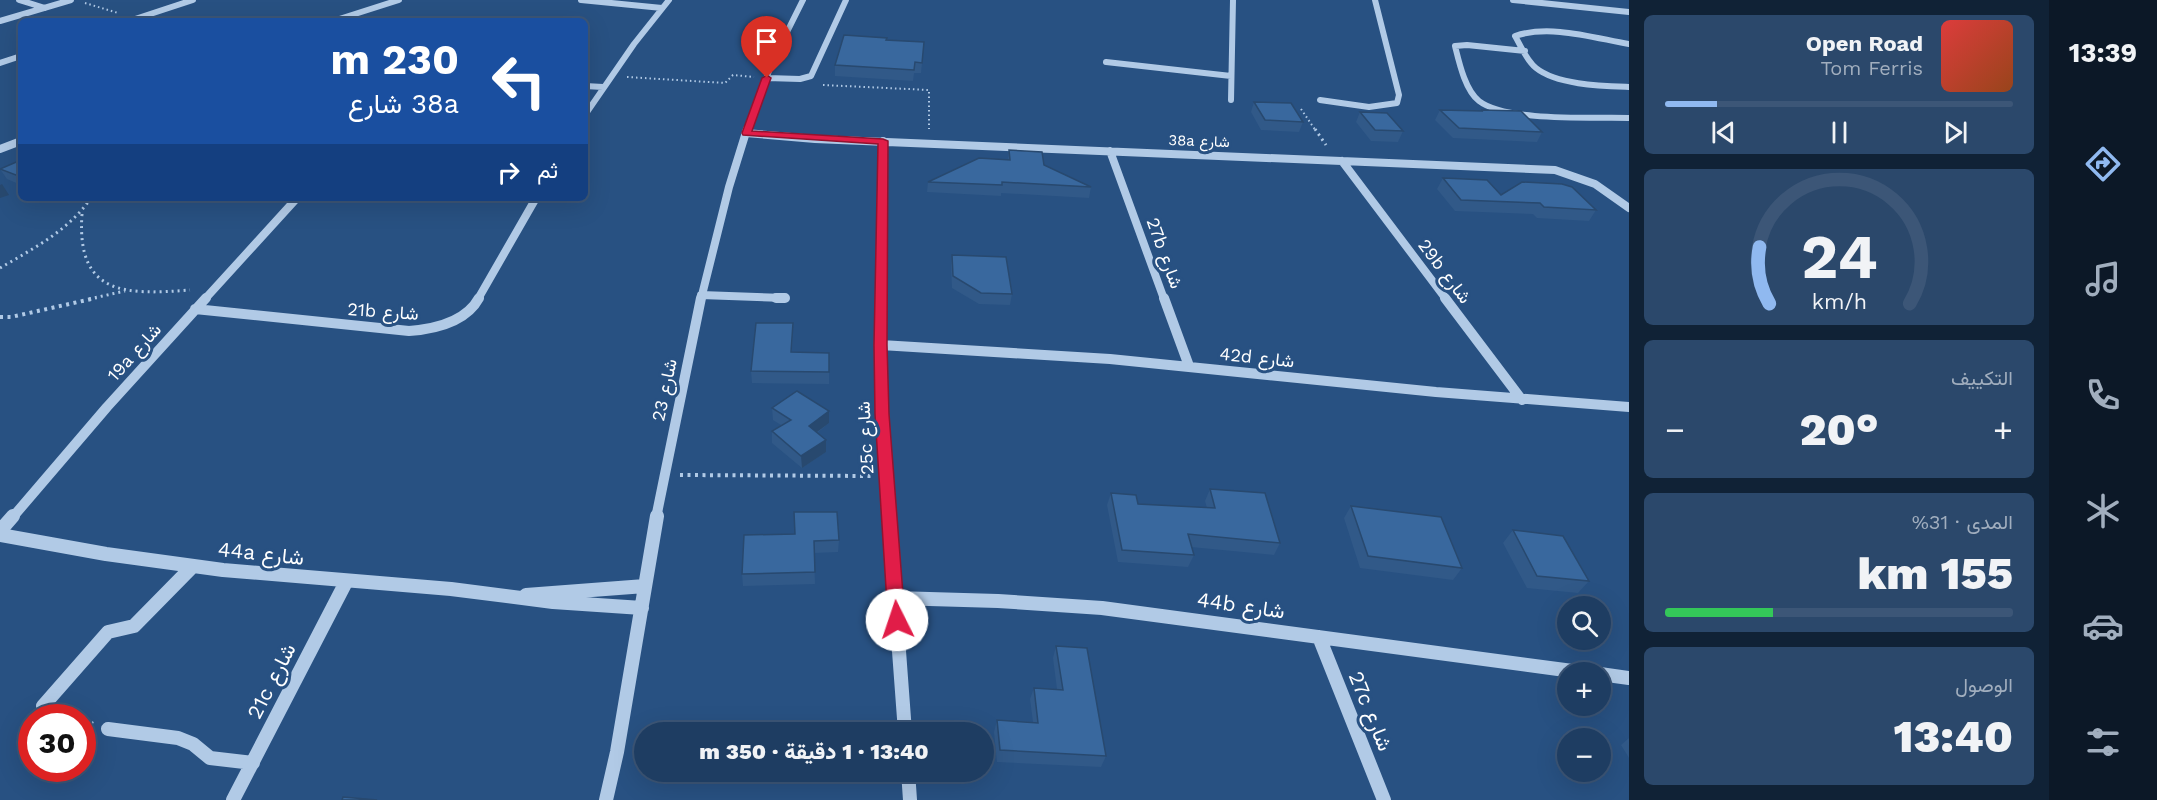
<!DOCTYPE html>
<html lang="ar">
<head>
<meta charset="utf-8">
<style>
  body { margin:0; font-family:"Work Sans",Vazirmatn,sans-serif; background:#2b486b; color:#f1f3f6; direction:rtl; height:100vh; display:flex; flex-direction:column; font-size:22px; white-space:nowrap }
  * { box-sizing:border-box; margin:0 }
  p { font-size:20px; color:#a1aebe }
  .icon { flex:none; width:33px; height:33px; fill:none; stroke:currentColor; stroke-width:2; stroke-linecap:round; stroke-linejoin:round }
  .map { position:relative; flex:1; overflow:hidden; direction:ltr }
  .drawer { display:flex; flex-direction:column; gap:15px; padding:15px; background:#102236; width:420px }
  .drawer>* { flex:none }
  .guide { position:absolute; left:18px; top:18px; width:570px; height:183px; border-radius:9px; box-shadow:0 6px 24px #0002,0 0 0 2px #3c5677; direction:rtl; background:#1a4fa0; color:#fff; overflow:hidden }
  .controls { position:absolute; left:1557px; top:596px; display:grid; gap:12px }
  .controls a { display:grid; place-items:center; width:54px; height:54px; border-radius:50%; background:#1e3d62; box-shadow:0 6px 24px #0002,0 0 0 2px #3c5677; font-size:30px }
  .speed { position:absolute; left:18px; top:704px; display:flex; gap:12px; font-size:30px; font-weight:700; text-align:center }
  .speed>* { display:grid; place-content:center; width:78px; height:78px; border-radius:50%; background:#1e3d62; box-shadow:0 6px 24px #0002,0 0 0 2px #3c5677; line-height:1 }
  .speed .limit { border:9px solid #d22; background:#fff; color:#111 }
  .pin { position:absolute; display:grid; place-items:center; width:51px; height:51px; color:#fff; margin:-62px -26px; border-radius:50% 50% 50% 0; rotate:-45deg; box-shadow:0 0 6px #0007 }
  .pin .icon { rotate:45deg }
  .me { position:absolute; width:66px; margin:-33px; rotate:356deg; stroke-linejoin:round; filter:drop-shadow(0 0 4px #0008) }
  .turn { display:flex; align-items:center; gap:21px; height:126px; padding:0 30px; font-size:27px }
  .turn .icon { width:78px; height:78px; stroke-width:2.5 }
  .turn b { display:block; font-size:42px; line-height:51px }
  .then { display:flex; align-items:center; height:57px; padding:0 30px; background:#0003; gap:12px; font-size:22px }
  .big { font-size:45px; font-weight:800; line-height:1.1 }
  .drawer .card { flex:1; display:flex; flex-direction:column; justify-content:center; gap:9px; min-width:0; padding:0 21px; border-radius:9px; background:#2b486b }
  .drawer .dial { align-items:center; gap:0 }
  .dial svg { height:156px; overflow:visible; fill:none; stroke:#3c5677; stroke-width:7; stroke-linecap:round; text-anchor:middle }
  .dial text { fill:#f1f3f6; stroke:none }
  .song { display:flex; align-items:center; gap:18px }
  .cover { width:72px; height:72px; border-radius:9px; background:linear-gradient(135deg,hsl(0 70% 55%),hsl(20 70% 35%)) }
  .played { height:6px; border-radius:3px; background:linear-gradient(90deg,#90b9f0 15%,#3c5677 15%) }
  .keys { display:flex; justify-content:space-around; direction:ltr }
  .heat { display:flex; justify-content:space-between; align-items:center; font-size:33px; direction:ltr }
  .charge { height:9px; border-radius:4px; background:linear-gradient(90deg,#34c759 31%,#3c5677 0) }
  .trip { position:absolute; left:634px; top:722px; width:360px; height:60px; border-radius:30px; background:#1e3d62; box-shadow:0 6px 24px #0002,0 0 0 2px #3c5677; font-weight:800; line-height:60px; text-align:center; direction:rtl }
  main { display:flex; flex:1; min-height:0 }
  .tab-bar { display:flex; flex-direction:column; width:108px; justify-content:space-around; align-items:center; background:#0c1827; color:#a1aebe }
  .tab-bar .icon { width:42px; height:42px }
  .tab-bar .on { color:#90b9f0 }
  .tab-bar b { font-size:27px; color:#f1f3f6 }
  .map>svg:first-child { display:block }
</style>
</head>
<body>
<main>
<nav class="tab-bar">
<b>13:39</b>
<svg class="icon on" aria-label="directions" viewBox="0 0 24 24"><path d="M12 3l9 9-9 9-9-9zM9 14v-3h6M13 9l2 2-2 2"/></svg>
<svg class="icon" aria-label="music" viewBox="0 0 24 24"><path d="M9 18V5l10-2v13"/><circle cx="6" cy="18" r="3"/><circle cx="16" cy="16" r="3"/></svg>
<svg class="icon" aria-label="phone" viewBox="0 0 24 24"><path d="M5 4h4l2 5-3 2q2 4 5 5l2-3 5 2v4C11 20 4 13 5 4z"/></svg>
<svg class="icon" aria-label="climate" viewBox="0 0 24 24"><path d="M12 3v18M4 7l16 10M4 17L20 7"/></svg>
<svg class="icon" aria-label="car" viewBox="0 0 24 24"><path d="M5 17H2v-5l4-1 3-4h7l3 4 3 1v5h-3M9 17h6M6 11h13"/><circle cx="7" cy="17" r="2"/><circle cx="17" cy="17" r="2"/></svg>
<svg class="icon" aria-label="filters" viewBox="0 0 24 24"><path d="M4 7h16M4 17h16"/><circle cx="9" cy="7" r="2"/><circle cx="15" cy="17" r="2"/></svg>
</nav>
<section class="drawer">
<div class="card">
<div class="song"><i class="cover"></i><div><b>Open Road</b><p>Tom Ferris</p></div></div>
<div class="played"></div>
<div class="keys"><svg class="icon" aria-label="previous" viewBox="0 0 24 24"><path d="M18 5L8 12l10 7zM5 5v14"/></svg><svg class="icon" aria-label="pause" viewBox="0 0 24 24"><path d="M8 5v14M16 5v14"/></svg><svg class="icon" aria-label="next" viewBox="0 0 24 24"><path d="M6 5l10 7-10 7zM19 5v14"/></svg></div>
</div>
<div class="card dial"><svg viewBox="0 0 100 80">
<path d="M14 69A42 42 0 1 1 86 69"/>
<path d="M14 69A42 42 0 0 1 9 40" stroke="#90b9f0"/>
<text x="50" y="56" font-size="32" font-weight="700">24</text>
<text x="50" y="72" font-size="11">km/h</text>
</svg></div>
<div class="card"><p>التكييف</p>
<div class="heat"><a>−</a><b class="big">20°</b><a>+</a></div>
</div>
<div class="card"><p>المدى · 31%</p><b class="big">155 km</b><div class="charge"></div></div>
<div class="card"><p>الوصول</p><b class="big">13:40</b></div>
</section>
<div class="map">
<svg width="1629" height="800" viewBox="0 0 1629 800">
  <rect width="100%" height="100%" fill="#285182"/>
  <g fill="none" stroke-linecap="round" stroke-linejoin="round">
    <path stroke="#b1cae6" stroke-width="2" stroke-dasharray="1.5 3" stroke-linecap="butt" d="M85 3 118 13
      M627 77 725 83 733 75 754 77
      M823 85 929 90V129
      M1301 109 1316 131"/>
    <path stroke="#b1cae6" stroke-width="3" stroke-dasharray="2 4" stroke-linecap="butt" d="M1315 129 1326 145
      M82 214C76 296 126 295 190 290
      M0 268C34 248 68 231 91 198
      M89 299 125 291"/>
    <path stroke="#b1cae6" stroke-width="4" stroke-dasharray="3 4.5" stroke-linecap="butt" d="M0 317H11L96 298
      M680 475 871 476"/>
    <path stroke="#b1cae6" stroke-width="4.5" stroke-dasharray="4 6" stroke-linecap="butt" d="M61 712 74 717
      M82 720 93 724"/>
    <path stroke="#b1cae6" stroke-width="6" d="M19 0 45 8
      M581 0 662 8
      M1513 0 1629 12
      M0 21 71 0
      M129 21 193 0
      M333 21 399 0
      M1629 44C1594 38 1550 24 1515 36 1521 46 1526 60 1536 68 1557 85 1603 86 1629 87
      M1525 51 1467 45 1455 46C1459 62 1465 90 1479 101 1506 122 1594 117 1629 118
      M1106 62 1231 76
      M0 63 21 56
      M767 78 800 79 811 76 846 0
      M585 86 603 87
      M1231 100 1233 0
      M1320 100 1369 107 1397 103 1399 95 1375 0
      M585 115 634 44 669 0
      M747 131 773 60 803 0"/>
    <path stroke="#b1cae6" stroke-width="8" d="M746 133 815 139 1555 170 1595 184 1629 208
      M0 149 21 141
      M1110 151 1164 299
      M1342 161 1446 299
      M701 295 785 298
      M205 299 297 198
      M478 299 536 198
      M701 299 729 187 747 129
      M881 299 883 141"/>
    <path stroke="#b1cae6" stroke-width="10" d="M776 298H785
      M881 298 882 414 889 518
      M1164 298 1189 366
      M1445 298 1522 400
      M195 309 409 331C435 329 466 322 479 298
      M881 345 1110 359 1436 392 1629 407
      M12 518 107 407 206 298
      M656 518 701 298"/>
    <path stroke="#b1cae6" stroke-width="14" d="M889 516 905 732
      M0 531 13 516
      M0 535 106 554 223 570 451 589 553 602 642 608
      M526 595 645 586
      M895 598 998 601 1102 608 1580 672
      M1319 637 1384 800
      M1600 674 1629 678
      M43 706 108 632 134 626 193 566
      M108 729 178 738 193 744 210 758 253 763
      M908 771 910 800
      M233 800 346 582
      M606 800 617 752 657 516"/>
  </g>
  <path fill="#315988" d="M886 40 924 42 921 73H914L913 81 835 76V65Z
    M1254 102 1303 122 1299 132 1261 130 1251 112Z
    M1440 110 1480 111 1481 110 1542 132 1537 142 1453 138 1435 120Z
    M1360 112 1403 131 1398 142 1371 141 1356 122Z
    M1009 150 1044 165 1091 187 1089 198 1001 193V196L927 192 928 182 1008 160Z
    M21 160V185L7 179 0 169Z
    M1443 178 1501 195 1596 210 1589 221 1537 218 1533 214 1455 211 1437 189Z
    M952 255 1012 294 1010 305 979 304 952 288 951 266Z
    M793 323 792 352 829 353V384L752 383 751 371Z
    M772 408 829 423 817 433 826 452 802 468 772 443V431L781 425 773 420Z
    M1210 489 1280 543 1274 555 1191 547 1194 555 1188 567 1118 562 1107 505 1111 493 1138 504 1207 508 1205 501Z
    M1351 506 1462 568 1453 580 1360 568 1344 518Z
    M1513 530 1589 581 1578 593 1527 588 1503 543Z
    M744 535 839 540 838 552 814 553 815 584 743 586 742 574Z
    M1056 646 1106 756 1101 767 997 762 994 732 997 720 1033 722 1030 699 1034 688 1057 689 1053 658Z
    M1629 738V758L1621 745Z"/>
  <path fill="#28496f" d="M2 184 9 195 0 198V185Z
    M829 411V423L809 438V426Z
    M826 440V452L802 468 801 456Z"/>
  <path fill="#39689e" stroke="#28496f" stroke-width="1.5" d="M844 35 887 38 886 40 924 42 922 63 915 62 914 70 835 65Z
    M1254 102 1291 103 1303 122 1265 120Z
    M1440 110 1483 111 1481 110 1521 111 1542 132 1459 128Z
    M1360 112 1387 113 1403 131 1375 130Z
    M1009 150 1042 152 1044 165 1091 187 1002 182V185L928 182 979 158 1010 160Z
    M21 160V177L0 169Z
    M1443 178 1487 180 1501 195 1522 182 1562 184 1572 187 1596 210 1544 207 1540 203 1461 200Z
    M952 255 1006 257 1012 294 981 293 953 276Z
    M756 323H793L791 352 829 353V372L751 371Z
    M797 391 829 411 809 426 826 440 801 456 772 431 791 420 772 408Z
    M1210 489 1265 493 1280 543 1188 534 1194 555 1122 550 1111 493 1136 495 1138 504 1215 508Z
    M1351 506 1441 517 1462 568 1368 556Z
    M794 512H837L839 540 814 541 815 572 742 574 744 535 795 534Z
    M1513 530 1563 536 1589 581 1537 576Z
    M1056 646 1087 648 1106 756 1000 750 997 720 1038 723 1034 688 1063 690Z
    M343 797 377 800H342Z"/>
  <path fill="#e11d48" stroke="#92132f" stroke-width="1.5" d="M767 75 771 78 752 131 883 139 888 141 887 345 889 414 905 620 903 625 897 627 891 625 888 620 875 414 874 345 878 144 743 135 742 133 762 78Z"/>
  <g text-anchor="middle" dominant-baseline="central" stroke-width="6" stroke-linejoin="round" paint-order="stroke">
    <g font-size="15" fill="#fff" stroke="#285182">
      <text transform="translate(1199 141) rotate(2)">38a شارع</text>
    </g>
    <g font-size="18" fill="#fff" stroke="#285182">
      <text transform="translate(1165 253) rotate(70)">27b شارع</text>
      <text transform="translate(1445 271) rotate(53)">29b شارع</text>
      <text transform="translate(383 311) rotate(4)">21b شارع</text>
      <text transform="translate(134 352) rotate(-48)">19a شارع</text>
      <text transform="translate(1257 357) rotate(6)">42d شارع</text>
      <text transform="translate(664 390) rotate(-78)">شارع 23</text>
      <text transform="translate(865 438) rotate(-93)">25c شارع</text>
    </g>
    <g font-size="21" fill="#fff" stroke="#285182">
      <text transform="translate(261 553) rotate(6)">44a شارع</text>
      <text transform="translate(1241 605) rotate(8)">44b شارع</text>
      <text transform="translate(271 681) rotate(-63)">21c شارع</text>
      <text transform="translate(1371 711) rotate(68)">27c شارع</text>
    </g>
  </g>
</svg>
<div class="controls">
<a><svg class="icon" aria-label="search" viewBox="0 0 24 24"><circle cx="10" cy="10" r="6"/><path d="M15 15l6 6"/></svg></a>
<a>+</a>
<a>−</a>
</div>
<div class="speed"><div class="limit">30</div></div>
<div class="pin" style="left:767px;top:78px;background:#d93025"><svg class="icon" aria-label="arrive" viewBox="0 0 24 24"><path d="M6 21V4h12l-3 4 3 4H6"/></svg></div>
<svg class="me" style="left:897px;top:620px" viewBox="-20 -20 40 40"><circle r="19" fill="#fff"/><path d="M0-13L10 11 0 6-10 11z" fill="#e11d48"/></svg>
<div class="trip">13:40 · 1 دقيقة · 350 m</div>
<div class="guide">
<div class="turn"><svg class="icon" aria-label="left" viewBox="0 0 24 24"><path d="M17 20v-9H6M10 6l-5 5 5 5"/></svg><div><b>230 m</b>38a شارع</div></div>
<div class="then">ثم<svg class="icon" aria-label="right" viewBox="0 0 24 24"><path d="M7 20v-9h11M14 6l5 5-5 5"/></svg></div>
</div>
</div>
</main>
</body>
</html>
